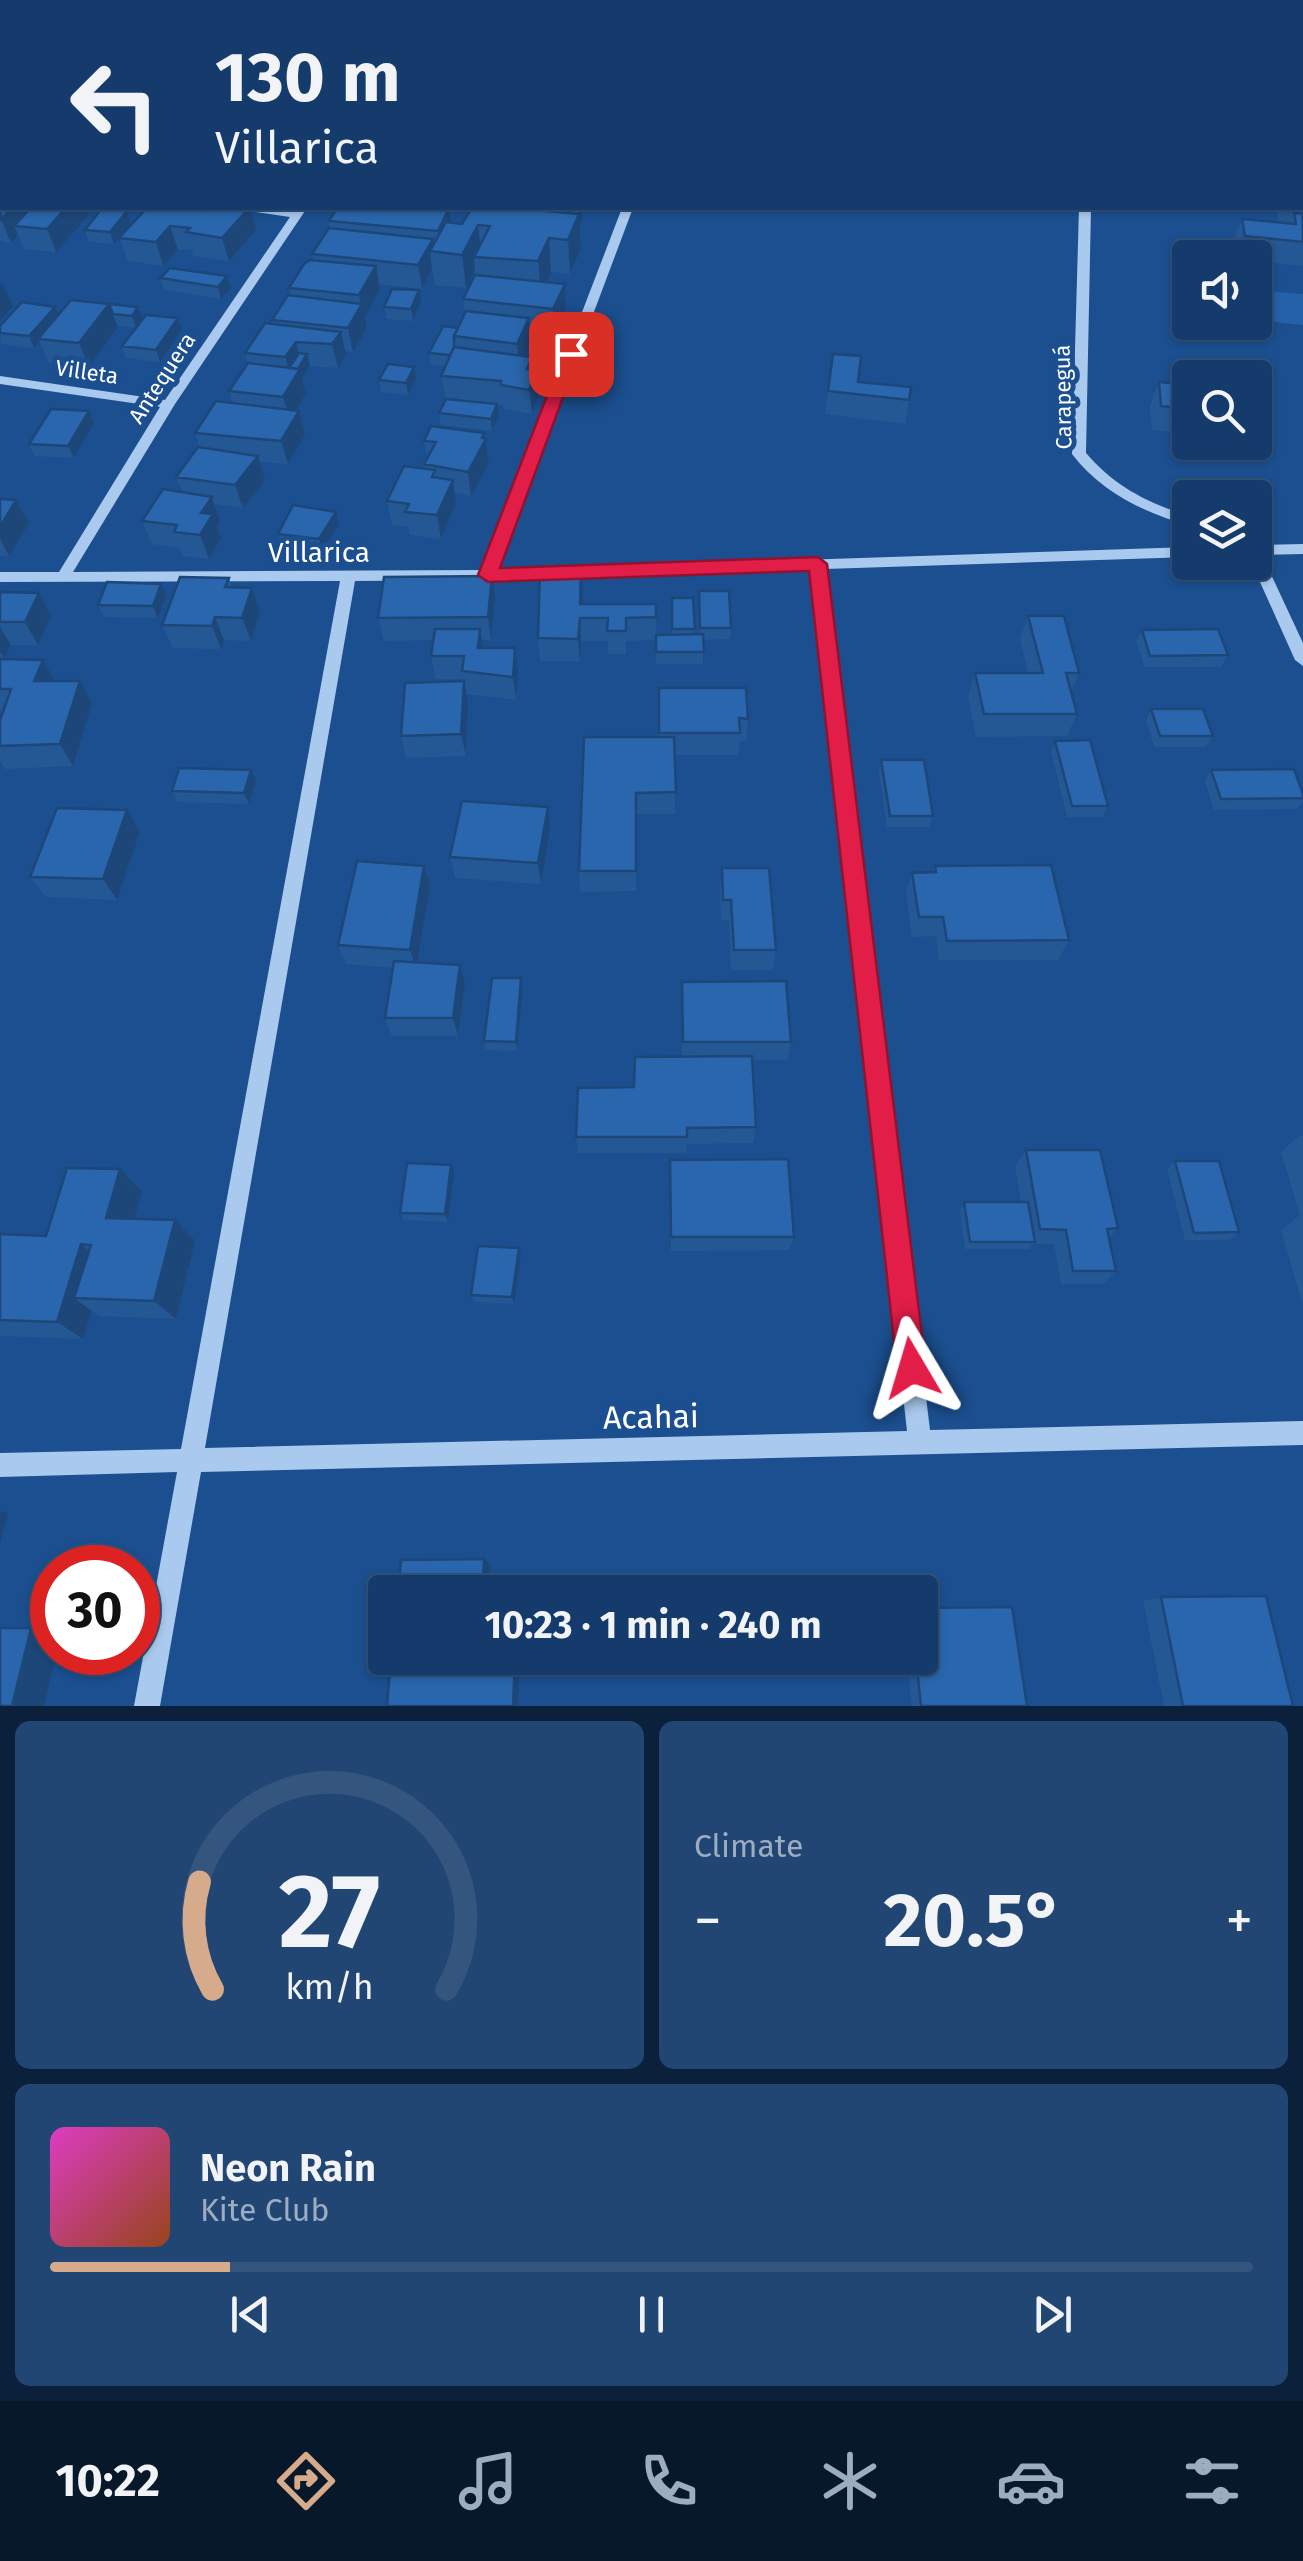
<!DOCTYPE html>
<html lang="en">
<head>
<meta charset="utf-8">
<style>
  body { margin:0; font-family:"Fira Sans",sans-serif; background:#214673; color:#f1f3f6; height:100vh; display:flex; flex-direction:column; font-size:38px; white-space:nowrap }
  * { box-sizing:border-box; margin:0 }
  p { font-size:32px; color:#9dadc1 }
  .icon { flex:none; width:55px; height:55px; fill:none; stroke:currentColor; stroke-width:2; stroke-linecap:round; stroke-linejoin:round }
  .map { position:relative; height:1706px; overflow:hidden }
  .drawer { display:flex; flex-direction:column; gap:15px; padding:15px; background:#0b203b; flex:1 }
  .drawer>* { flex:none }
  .banner { position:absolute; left:0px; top:0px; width:1305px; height:210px; box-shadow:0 2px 8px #0004,0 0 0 2px #33557e; background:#143b6b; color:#f1f3f6; overflow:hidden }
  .controls { position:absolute; left:1172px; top:240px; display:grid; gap:20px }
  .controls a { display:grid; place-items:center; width:100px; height:100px; border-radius:10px; background:#143b6b; box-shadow:0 2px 8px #0004,0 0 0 2px #33557e; font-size:50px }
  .speed { position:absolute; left:30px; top:1545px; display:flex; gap:20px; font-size:50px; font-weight:700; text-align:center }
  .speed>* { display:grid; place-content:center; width:130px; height:130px; border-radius:50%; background:#143b6b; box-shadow:0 2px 8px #0004,0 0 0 2px #33557e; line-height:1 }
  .speed .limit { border:15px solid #d22; background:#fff; color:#111 }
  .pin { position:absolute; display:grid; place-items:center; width:85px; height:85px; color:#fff; margin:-42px; border-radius:20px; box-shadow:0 5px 15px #0006 }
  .me { position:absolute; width:110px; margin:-55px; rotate:353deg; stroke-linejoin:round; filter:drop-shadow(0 0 8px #0008) }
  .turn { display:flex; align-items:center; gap:35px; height:210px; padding:0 50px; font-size:45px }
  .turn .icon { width:130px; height:130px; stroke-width:2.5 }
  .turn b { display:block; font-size:70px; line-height:85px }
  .big { font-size:75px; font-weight:700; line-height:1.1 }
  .drawer .widget { flex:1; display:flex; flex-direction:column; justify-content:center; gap:15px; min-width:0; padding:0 35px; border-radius:15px; background:#214673 }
  .drawer .dial { align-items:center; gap:0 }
  .dial svg { height:260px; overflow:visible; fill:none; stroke:#33557e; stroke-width:7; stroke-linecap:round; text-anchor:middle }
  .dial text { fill:#f1f3f6; stroke:none }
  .song { display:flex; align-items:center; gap:30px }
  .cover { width:120px; height:120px; border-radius:15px; background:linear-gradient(135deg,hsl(310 70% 55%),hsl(20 70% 35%)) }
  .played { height:10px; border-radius:5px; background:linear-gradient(90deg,#d6ab8b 15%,#33557e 15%) }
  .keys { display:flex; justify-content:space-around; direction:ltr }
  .heat { display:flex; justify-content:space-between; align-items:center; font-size:55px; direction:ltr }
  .drawer .tiles { flex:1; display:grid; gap:15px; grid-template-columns:1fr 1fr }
  .widget:last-child { grid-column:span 2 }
  .trip { position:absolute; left:368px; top:1575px; width:570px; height:100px; border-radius:10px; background:#143b6b; box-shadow:0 2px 8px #0004,0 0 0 2px #33557e; font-weight:700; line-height:100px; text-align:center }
  .tab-bar { display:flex; height:160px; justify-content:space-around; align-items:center; background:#08182b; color:#9dadc1 }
  .tab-bar .icon { width:70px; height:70px }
  .tab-bar .selected { color:#d6ab8b }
  .tab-bar b { font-size:45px; color:#f1f3f6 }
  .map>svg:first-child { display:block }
</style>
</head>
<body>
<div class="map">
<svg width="1303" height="1706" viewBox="0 0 1303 1706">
  <rect width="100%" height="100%" fill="#1b4f8f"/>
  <path fill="#2461a8" d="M1255 290 1303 294V325L1255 320Z"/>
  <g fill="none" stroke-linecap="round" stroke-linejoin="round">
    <path fill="#a9c9ee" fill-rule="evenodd" d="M1071 0H1079V2H1071Z
      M0 125H2V132L0 133Z
      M0 172H2V178H0Z
      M1302 176H1303V182H1302Z
      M243 208 294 210 296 208H307L175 404 73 572 483 570 622 208H633L497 570 1190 547V557L825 569 930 1430 1303 1421V1445L201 1472 160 1706H134L177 1472 0 1477V1453L181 1449 340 581 0 582V572H59L160 407 0 384V376L165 400 290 217 249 211ZM810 569 907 1431 205 1448 355 581 488 580Z
      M1079 208H1091L1086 453C1114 486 1149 504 1190 516V526C1143 512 1102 493 1072 454Z
      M1303 544V554L1262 555 1303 643V666L1295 660 1251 562H1255V545Z"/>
  </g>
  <path fill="#245895" d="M326 0H431L429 2H326Z
    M490 0H525L524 2H536H490Z
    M579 0H628L626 2H579Z
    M0 176 88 216 56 252 24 249 18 235 11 243 0 241Z
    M1303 191V266L1255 261V258H1235L1233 242 1242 219 1279 222 1277 213 1280 208H1302Z
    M449 208 452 223 462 224 472 208H582L583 218 580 224 581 248 570 274 551 272 547 282 565 284 566 308 555 332 530 330 531 342 525 356 533 370H537L539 394 532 414 503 409V405L497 404 499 417 492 431 441 425 439 413 446 399 441 376 445 366 431 365 429 353 458 328 465 313 463 299 476 275 475 271 466 288 435 285 432 269 422 289 379 284 380 289 365 317 367 328 353 352 345 351 346 355 338 368 310 366 302 378 306 393 296 411 305 435 288 464 259 462 265 480 243 508 215 504 220 520 217 526 221 538 209 559 183 556 180 548 152 544 142 521 182 492 176 477 200 447 195 433 233 403 229 391 248 363 245 353 273 324 272 320 291 295 289 288 314 260 312 254 330 228 329 221Z
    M191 209 256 230 229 261 193 256 192 250 178 249 163 266 128 261 119 238Z
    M131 223 114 244 89 242 85 230Z
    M160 278 231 288 221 299 164 290Z
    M421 302 413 321 387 319 384 307Z
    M55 307 58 315 138 307 142 319 182 330 160 362 126 358 122 346 136 328 118 326 89 367 49 363 40 342 34 348 1 344 0 326Z
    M833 354 858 382 909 400 905 424 825 414Z
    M414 367 416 379 408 395 381 392 379 380Z
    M1159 382 1190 385V434L1152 430 1150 406Z
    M89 411 94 423 74 458 34 456 29 444Z
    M484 433 489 463 471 496 455 493 456 503 441 539 410 535 408 527 392 525 387 501 424 469V464L427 458 424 441Z
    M0 499 29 523 9 556H0Z
    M339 524 322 551 281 546 278 534Z
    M229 578 232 588H252L260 611 251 641 224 640 221 649 173 648 162 625Z
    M161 584 166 595 158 618 104 617 98 605Z
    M583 590 582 604H656V635H672V598H693L694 634H700L699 591 731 628 730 639 703 640V664H656V640L626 641V654H608V641H581L580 661H540L538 638Z
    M0 592 51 616 38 645H11L4 658H0Z
    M495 599 491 640H482L483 648 518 671 516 700 467 694 464 679H436L431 656 433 640 384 641 378 618Z
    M1028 616 1079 673 1071 693 1077 714 1067 736 976 737 968 696 975 673H1028L1020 639Z
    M1142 630 1228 655 1221 667H1145L1136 642Z
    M0 659 43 660 56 681 92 704 73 766 5 769 0 761V720L3 711H0Z
    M464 681 468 703 466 756 406 758 401 736Z
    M659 688 748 719 746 741H740L738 755H675V814H637L636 891 580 892 579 871 659 737Z
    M1151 709 1213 736 1206 747H1154L1146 721Z
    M1055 741 1108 806 1102 817H1067L1051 752Z
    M881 760 933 816 929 827H887L879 772Z
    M1211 770 1303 794V801L1297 809 1214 810 1205 781Z
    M256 781 249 804 177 802 172 791Z
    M127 810 140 832 117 900 46 897 30 877Z
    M550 828 541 884 455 878 450 857Z
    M935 866 1069 940 1058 960H939L936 936 912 937 906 893 912 873 932 872Z
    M722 868 776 950 773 970H731L729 920H721L720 889Z
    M430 886 417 963 460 965 465 984 458 1036H392L385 1018 393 968 346 964 338 945Z
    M682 982 791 1042 787 1060H752L756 1127 753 1143 687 1144 686 1153H578L576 1137 634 1087 682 1056Z
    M523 988 517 1051 486 1050 484 1041Z
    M1299 1136H1303V1305L1281 1230 1300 1215 1281 1152Z
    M1026 1150 1118 1228 1109 1238 1116 1271 1103 1284H1061L1054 1244H1033L1029 1249H965L960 1210 964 1202H1021L1015 1166Z
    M1175 1161 1239 1232 1230 1240H1185L1167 1169Z
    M451 1165 454 1173 448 1222 404 1220 400 1213Z
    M120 1169 142 1191 134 1219 195 1241 176 1319 99 1316 92 1311 83 1339 0 1336V1234L46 1236Z
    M670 1176 794 1237 789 1250 671 1251Z
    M521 1255 514 1304 474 1302 471 1295Z
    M1161 1597 1293 1706H1164L1143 1601Z
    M907 1658H920L1027 1706H912Z"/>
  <path fill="#1d4779" d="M12 208H43L14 226 18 235 11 243 1 219Z
    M66 208H85L88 216 56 252 47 229Z
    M250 208 256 230 229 261 222 238Z
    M449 208 453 231 441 254 438 231Z
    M581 208 583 218 580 224 581 248 570 274 568 240Z
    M127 211 131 223 114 244 110 232Z
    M478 225 482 258 474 257 475 271 466 288 462 255Z
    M170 226 178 249 163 266 156 242Z
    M549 238 551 272 541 295 538 261Z
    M433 239 435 252 430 251 432 269 422 289 418 265Z
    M376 266 380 289 365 317 367 328 353 352 348 328 361 306 359 295Z
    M227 276 231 288 221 299 218 287Z
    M2 283 13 306 0 321V285Z
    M565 284 566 308 555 332 553 309Z
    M419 290 421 302 413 321 411 309Z
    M109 304 118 327 89 367 79 343Z
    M55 307 60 319 38 339 40 342 34 348 29 336Z
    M138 307 143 319 136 328 132 316Z
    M178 318 182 330 160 362 156 350Z
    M529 318 531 342 520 368 517 344Z
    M341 332 346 355 338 368 332 344Z
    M296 342 301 363 307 354 310 366 302 378 306 393 290 421 283 397 289 369 285 357Z
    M532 357 534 377 537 370 539 394 532 414 527 369Z
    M414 367 416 379 408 395 406 383Z
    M497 404 499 417 492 431 491 419Z
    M89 411 94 423 74 458 68 446Z
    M299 411 305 435 288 464 281 441Z
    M484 433 489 463 471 496 468 472Z
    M258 456 265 480 243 508 235 485Z
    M453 480 456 503 441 539 437 515Z
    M212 497 220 520 217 526 221 538 209 559 200 535 201 513Z
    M16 500 29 523 9 556 0 539V527Z
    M336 512 339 524 322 551 319 539Z
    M581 567 583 590 582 618 580 604Z
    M492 576 495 599 491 640 488 617Z
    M161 584 166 595 158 618 153 606Z
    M252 588 260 611 251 641 242 618Z
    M39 593 51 616 38 645 25 622Z
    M215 617 224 640 221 649 212 626Z
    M580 618 581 641 580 661 578 639Z
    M0 627 11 645 4 658 0 652Z
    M480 629 484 652 478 648Z
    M515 648 518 671 516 700 513 677Z
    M43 660 56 682 34 681Z
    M80 681 92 704 73 766 60 744Z
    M464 681 468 703 466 756 461 734Z
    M251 770 256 781 249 804 244 793Z
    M548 807 550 828 541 884 538 863Z
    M127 810 140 832 117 900 103 879Z
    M424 866 430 886 416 969 410 950Z
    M460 965 465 984 458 1036 453 1018Z
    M521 978 523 988 517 1051 516 1042Z
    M451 1165 454 1173 448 1222 445 1214Z
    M120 1169 142 1191 129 1239 106 1218Z
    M175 1220 195 1241 176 1319 154 1301Z
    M81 1244 105 1264 74 1298 92 1311 83 1339 57 1322Z
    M519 1248 521 1255 514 1304 512 1297Z
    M0 1511 8 1513 0 1544Z
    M484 1559 490 1564 488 1583 483 1578Z
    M519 1578 524 1583 523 1592H518Z
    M31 1628 52 1631V1652H57L44 1706H12Z
    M515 1658H520L518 1706H513Z"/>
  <path fill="#2a66ad" stroke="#1d4779" stroke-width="2.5" d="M152 0H177L174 2H149Z
    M285 0H311L309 2H283Z
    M372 0H398L396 2H370Z
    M404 0H423L421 2H403Z
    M508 0H518L536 2H507Z
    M596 0H620L618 2H594Z
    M649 0H668L667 2H648Z
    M0 176H2V208H12L1 219Z
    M1302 191 1303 242 1245 236 1242 219 1296 224 1294 213 1303 214 1301 208Z
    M31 208H66L47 229 14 226Z
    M102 208 127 211 110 232 85 230Z
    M147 208H186L205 211 209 208H249L222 238 186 232 190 228 170 226 156 242 119 238Z
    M337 208H449L438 231 329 221Z
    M472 208H514L579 214 568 240 549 238 538 261 474 257 490 226 478 225 462 255 430 251 446 222 462 224Z
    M552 208H581L578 214 550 211Z
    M329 228 433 239 418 265 312 254Z
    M310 260 376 266 359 295 289 288 304 264Z
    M170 268 227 276 218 287 160 278Z
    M475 275 565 284 553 309 463 299Z
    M392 289 419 290 411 309 384 307Z
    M288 295 362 304 348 328 272 320Z
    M71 300 109 304 79 343 38 339Z
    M22 302 55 307 29 336 0 333V326Z
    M109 304 138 307 132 316 113 314Z
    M466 311 529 318 517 344 454 336Z
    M146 315 178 318 156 350 122 346Z
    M265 323 341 332 332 344 296 342 285 357 245 353Z
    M443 326 458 328 454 336V347L450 355 429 353Z
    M454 347 532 357 527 369 537 370 529 390 501 385V381L441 376Z
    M299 353 307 354 298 369 289 368Z
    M833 354 861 356 858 382 911 387 909 400 828 391Z
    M248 363 300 369 283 397 229 391Z
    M388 364 414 367 406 383 379 380Z
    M1159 382 1190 385V409L1161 406Z
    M446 399 497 404 491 419 439 413Z
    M216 401 299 411 281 441 195 433Z
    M51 409 89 411 68 446 29 444Z
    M431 426 484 433 482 438 486 439 468 472 424 464 436 442 424 441Z
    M198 447 258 456 235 485 176 477Z
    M404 466 435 470 432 477 453 480 437 515 405 512 409 504 387 501Z
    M163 489 212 497 201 513 213 514 200 535 174 532 177 525 142 521Z
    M0 499 16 500 0 527Z
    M293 505 336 512 319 539 278 534Z
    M540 567H581L580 604H656V617L626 618V631H607L608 618H580L578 639 538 638Z
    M492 576 488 617 378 618 384 577Z
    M180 577 229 578 225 587 252 588 242 618 215 617 212 626 162 625Z
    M107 582 161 584 153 606 98 605Z
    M699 591H729L731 628H700Z
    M0 592 39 593 25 622H0Z
    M672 598H693L695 629H672Z
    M1028 616H1064L1079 673H1066L1077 714H984L975 673H1043Z
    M435 629H480L478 648H515L513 677 462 671 464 656H431Z
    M1218 629 1228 655 1150 656 1142 630Z
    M703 634 704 652H656V635Z
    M0 659 43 660 34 681H80L60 744 0 746V720L11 689H0Z
    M464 681 461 734 401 736 405 683Z
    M659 688H746L748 719 739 718 740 733H659Z
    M1151 709H1203L1213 736H1160Z
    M584 737H674L676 792 636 793V871H579Z
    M1090 740 1108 806H1072L1055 741Z
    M881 760H924L933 816H890Z
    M179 768 251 770 244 793 172 791Z
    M1294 769 1303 794V798L1221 799 1211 770Z
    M462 801 548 807 538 863 450 857Z
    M57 808 127 810 103 879 30 877Z
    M357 861 424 866 410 950 338 945Z
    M1051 865 1069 940 947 941 943 917H919L912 873 936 872 935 866Z
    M722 868H769L776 950H734L731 900H723Z
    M394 961 460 965 453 1018H385Z
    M492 978H521L516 1042 484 1041Z
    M786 981 791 1042H683L682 982Z
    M752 1056 756 1127 687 1128V1137H576L578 1088 634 1087 635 1057Z
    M1026 1150H1100L1118 1228 1107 1229 1116 1271H1073L1066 1230 1040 1229Z
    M788 1159 794 1237H671L670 1160Z
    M1175 1161H1219L1239 1232 1194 1233Z
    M407 1163 451 1165 445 1214 400 1213Z
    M67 1168 120 1169 106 1218 175 1220 154 1301 74 1298 91 1245 81 1244 57 1322 0 1320V1234L46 1236Z
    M964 1202H1028L1035 1242H970Z
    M478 1246 519 1248 512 1297 471 1295Z
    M484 1559 483 1578H519L518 1592H398L401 1560Z
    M1266 1596 1293 1706H1183L1161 1597Z
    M1012 1607 1027 1706H921L916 1658H920V1608Z
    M0 1628H31L12 1706H0Z
    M391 1658H515L513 1706H387Z"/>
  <path fill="#e11d48" stroke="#92132f" stroke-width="2.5" d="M571 350 579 354 500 568 818 557 827 564 926 1368 922 1378 912 1383 901 1378 897 1368 809 571 488 582 478 575 563 354Z"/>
  <g text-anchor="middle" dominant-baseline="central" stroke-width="10" stroke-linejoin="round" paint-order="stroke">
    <g font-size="22" fill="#fff" stroke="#1b4f8f">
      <text transform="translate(87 372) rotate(8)">Villeta</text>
      <text transform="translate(162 378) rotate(-57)">Antequera</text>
      <text transform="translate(1063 397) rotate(-91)">Carapeguá</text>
    </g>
    <g font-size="28" fill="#fff" stroke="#1b4f8f">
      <text x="319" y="552">Villarica</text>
    </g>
    <g font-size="32" fill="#fff" stroke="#1b4f8f">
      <text transform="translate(651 1417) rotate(-1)">Acahai</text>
    </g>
  </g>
</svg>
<div class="controls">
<a><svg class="icon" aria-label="sound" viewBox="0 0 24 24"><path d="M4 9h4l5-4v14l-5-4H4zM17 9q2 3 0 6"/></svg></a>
<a><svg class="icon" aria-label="search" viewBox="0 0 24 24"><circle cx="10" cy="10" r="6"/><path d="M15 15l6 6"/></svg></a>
<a><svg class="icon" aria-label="layers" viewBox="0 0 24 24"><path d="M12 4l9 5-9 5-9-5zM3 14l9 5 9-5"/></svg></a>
</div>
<div class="speed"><div class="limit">30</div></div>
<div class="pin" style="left:571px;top:354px;background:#d93025"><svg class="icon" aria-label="arrive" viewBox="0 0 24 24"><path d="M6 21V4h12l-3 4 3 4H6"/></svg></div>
<svg class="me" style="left:912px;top:1368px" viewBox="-20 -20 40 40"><path d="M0-17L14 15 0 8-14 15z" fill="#e11d48" stroke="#fff" stroke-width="4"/></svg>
<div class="trip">10:23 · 1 min · 240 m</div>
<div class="banner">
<div class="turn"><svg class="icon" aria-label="left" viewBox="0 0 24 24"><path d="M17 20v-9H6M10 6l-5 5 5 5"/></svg><div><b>130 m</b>Villarica</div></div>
</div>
</div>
<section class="drawer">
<div class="tiles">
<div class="widget dial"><svg viewBox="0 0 100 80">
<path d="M14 69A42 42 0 1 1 86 69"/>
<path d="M14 69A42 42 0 0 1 10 36" stroke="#d6ab8b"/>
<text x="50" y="56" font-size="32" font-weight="700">27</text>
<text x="50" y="72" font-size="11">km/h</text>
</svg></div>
<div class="widget"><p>Climate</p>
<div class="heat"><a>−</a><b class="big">20.5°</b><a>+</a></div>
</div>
<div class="widget">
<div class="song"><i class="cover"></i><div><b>Neon Rain</b><p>Kite Club</p></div></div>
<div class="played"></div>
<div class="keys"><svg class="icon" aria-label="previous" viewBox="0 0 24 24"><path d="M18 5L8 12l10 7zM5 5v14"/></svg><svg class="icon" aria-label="pause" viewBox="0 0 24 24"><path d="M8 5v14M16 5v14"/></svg><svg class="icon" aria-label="next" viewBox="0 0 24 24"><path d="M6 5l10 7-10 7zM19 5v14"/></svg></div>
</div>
</div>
</section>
<nav class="tab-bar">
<b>10:22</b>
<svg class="icon selected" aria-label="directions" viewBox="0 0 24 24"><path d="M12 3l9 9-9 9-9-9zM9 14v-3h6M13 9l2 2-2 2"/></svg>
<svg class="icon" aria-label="music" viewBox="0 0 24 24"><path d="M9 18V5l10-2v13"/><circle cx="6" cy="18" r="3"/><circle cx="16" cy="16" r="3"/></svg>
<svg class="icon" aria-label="phone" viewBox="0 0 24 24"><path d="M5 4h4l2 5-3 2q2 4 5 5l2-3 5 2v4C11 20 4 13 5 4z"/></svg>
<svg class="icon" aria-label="climate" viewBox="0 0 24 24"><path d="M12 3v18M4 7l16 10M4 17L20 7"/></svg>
<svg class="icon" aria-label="car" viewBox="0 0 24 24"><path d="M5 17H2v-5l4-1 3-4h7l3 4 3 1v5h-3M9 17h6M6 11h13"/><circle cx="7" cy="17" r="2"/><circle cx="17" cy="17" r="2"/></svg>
<svg class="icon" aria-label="filters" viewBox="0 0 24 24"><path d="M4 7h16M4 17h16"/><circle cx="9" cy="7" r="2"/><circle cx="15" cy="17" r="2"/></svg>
</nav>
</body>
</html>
